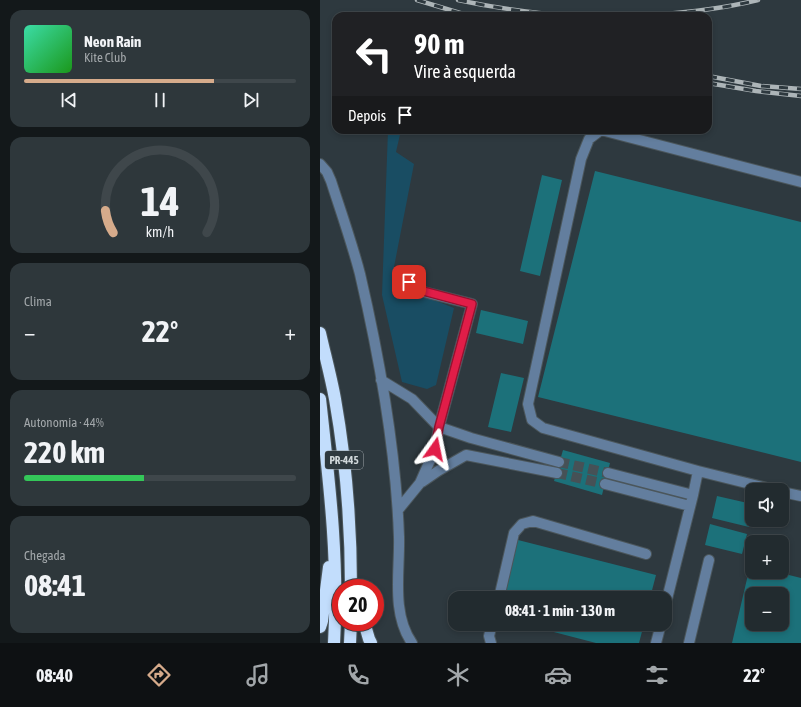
<!DOCTYPE html>
<html lang="pt">
<head>
<meta charset="utf-8">
<style>
  body { margin:0; font-family:"Asap Condensed",sans-serif; background:#2e373b; color:#f1f3f6; height:100vh; display:flex; flex-direction:column; font-size:15px; white-space:nowrap }
  * { box-sizing:border-box; margin:0 }
  p { font-size:13px; color:#a2a7aa }
  .icon { flex:none; width:22px; height:22px; fill:none; stroke:currentColor; stroke-width:2; stroke-linecap:round; stroke-linejoin:round }
  .map { position:relative; flex:1; overflow:hidden }
  .side { display:flex; flex-direction:column; gap:10px; padding:10px; background:#13181a; width:320px }
  .side>* { flex:none }
  .banner { position:absolute; left:12px; top:12px; width:380px; height:122px; border-radius:12px; box-shadow:0 2px 6px #0003,0 0 0 1px #3f474b; background:#202124; color:#fff; overflow:hidden }
  .tools { position:absolute; left:425px; top:483px; display:grid; gap:8px }
  .tools a { display:grid; place-items:center; width:44px; height:44px; border-radius:8px; background:#222b2f; box-shadow:0 2px 6px #0003,0 0 0 1px #3f474b; font-size:20px }
  .speed { position:absolute; left:12px; top:579px; display:flex; gap:8px; font-size:20px; font-weight:700; text-align:center }
  .speed>* { display:grid; place-content:center; width:52px; height:52px; border-radius:50%; background:#222b2f; box-shadow:0 2px 6px #0003,0 0 0 1px #3f474b; line-height:1 }
  .speed .limit { border:6px solid #d22; background:#fff; color:#111 }
  .pin { position:absolute; display:grid; place-items:center; width:34px; height:34px; color:#fff; margin:-17px; border-radius:8px; box-shadow:0 2px 6px #0006 }
  .me { position:absolute; width:44px; margin:-22px; rotate:12deg; stroke-linejoin:round; filter:drop-shadow(0 0 3px #0008) }
  .turn { display:flex; align-items:center; gap:14px; height:84px; padding:0 16px; font-size:18px }
  .turn .icon { width:52px; height:52px; stroke-width:2.5 }
  .turn b { display:block; font-size:28px; line-height:34px }
  .then { display:flex; align-items:center; height:38px; padding:0 16px; background:#0003; gap:8px; font-size:15px }
  .big { font-size:30px; font-weight:700; line-height:1.1 }
  .side .tile { flex:1; display:flex; flex-direction:column; justify-content:center; gap:6px; min-width:0; padding:0 14px; border-radius:12px; background:#2e373b }
  .side .dial { align-items:center; gap:0 }
  .dial svg { height:104px; overflow:visible; fill:none; stroke:#3f474b; stroke-width:7; stroke-linecap:round; text-anchor:middle }
  .dial text { fill:#f1f3f6; stroke:none }
  .song { display:flex; align-items:center; gap:12px }
  .cover { width:48px; height:48px; border-radius:6px; background:linear-gradient(135deg,hsl(160 70% 55%),hsl(120 70% 35%)) }
  .played { height:4px; border-radius:2px; background:linear-gradient(90deg,#d6ab8b 70%,#3f474b 70%) }
  .keys { display:flex; justify-content:space-around; direction:ltr }
  .heat { display:flex; justify-content:space-between; align-items:center; font-size:22px; direction:ltr }
  .charge { height:6px; border-radius:3px; background:linear-gradient(90deg,#34c759 44%,#3f474b 0) }
  .trip { position:absolute; left:128px; top:591px; width:224px; height:40px; border-radius:12px; background:#222b2f; box-shadow:0 2px 6px #0003,0 0 0 1px #3f474b; font-weight:700; line-height:40px; text-align:center }
  .tabs { display:flex; height:64px; justify-content:space-around; align-items:center; background:#0e1113; color:#a2a7aa }
  .tabs .icon { width:28px; height:28px }
  .tabs .active { color:#d6ab8b }
  .tabs b { font-size:18px; color:#f1f3f6 }
  main { display:flex; flex:1; min-height:0 }
  .map>svg:first-child { display:block }
</style>
</head>
<body>
<main>
<section class="side">
<div class="tile">
<div class="song"><i class="cover"></i><div><b>Neon Rain</b><p>Kite Club</p></div></div>
<div class="played"></div>
<div class="keys"><svg class="icon" aria-label="previous" viewBox="0 0 24 24"><path d="M18 5L8 12l10 7zM5 5v14"/></svg><svg class="icon" aria-label="pause" viewBox="0 0 24 24"><path d="M8 5v14M16 5v14"/></svg><svg class="icon" aria-label="next" viewBox="0 0 24 24"><path d="M6 5l10 7-10 7zM19 5v14"/></svg></div>
</div>
<div class="tile dial"><svg viewBox="0 0 100 80">
<path d="M14 69A42 42 0 1 1 86 69"/>
<path d="M14 69A42 42 0 0 1 8 52" stroke="#d6ab8b"/>
<text x="50" y="56" font-size="32" font-weight="700">14</text>
<text x="50" y="72" font-size="11">km/h</text>
</svg></div>
<div class="tile"><p>Clima</p>
<div class="heat"><a>−</a><b class="big">22°</b><a>+</a></div>
</div>
<div class="tile"><p>Autonomia · 44%</p><b class="big">220 km</b><div class="charge"></div></div>
<div class="tile"><p>Chegada</p><b class="big">08:41</b></div>
</section>
<div class="map">
<svg width="481" height="643" viewBox="0 0 481 643">
  <rect width="100%" height="100%" fill="#2e393f"/>
  <path fill="#194d63" d="M68 130H81L76 152 94 164 74 267 82 269C82 277 81 284 86 289L134 308 116 385 107 389 82 382 62 295Z"/>
  <path fill="#1c717a" fill-rule="evenodd" d="M275 171 481 222V462L218 397Z
    M222 175 242 180 220 276 200 271Z
    M161 310 208 321 203 344 156 333Z
    M181 373 204 378 191 432 168 427Z
    M243 450 290 463 282 495 234 481Z
    M397 496 432 504V515L429 527 392 518Z
    M390 524 427 534 422 554 385 545Z
    M198 540 336 575 330 598H184Z
    M430 566H432V572H457L481 578V643H412ZM432 594H462V624H432Z
    M203 624H324L319 643H276Z"/>
  <g fill="none" stroke-linecap="round" stroke-linejoin="round">
    <path stroke="#465156" stroke-width="10" stroke-dasharray="10 5" stroke-linecap="butt" d="M239 462 288 473
      M237 473 285 484"/>
    <defs>
      <path id="minor" d="M0 164 7 172 11 181C21 212 32 243 40 274 60 360 76 448 79 537 80 571 71 613 92 643
        M88 273 89 282 92 289 152 304 119 427 151 438 239 462
        M61 380 92 399 119 427 115 449 100 483 78 510
        M378 471 455 490
        M288 473 373 495
        M102 482 118 471 146 455 237 473
        M285 484 370 506
        M462 492 481 496
        M179 598 194 533 202 524 213 521 326 554
        M345 607 373 495 378 471 223 428 212 420 208 404 261 159 269 139 281 130 481 182
        M171 643 169 636 172 624
        M336 643 341 624
        M369 643 389 560"/>
      <path id="highway" d="M0 333C5 355 11 377 15 399 26 461 31 525 31 588
        M0 399C9 480 19 561 14 643
        M44 622 49 639 51 643
        M0 627 2 621 9 567
        M30 643 31 622"/>
    </defs>
    <use href="#minor" stroke="#4b565b" stroke-width="12"/>
    <use href="#highway" stroke="#4b565b" stroke-width="14"/>
    <use href="#minor" stroke="#637e9e" stroke-width="10"/>
    <use href="#highway" stroke="#c2ddfc" stroke-width="12"/>
    <defs>
      <path id="rail" d="M97 0 150 16
        M138 0C175 8 213 13 251 16
        M313 16C355 14 397 10 438 0
        M388 76 441 86 481 89
        M388 83 436 91 481 96"/>
    </defs>
    <use href="#rail" stroke="#adb5b8" stroke-width="4.5"/>
    <use href="#rail" stroke="#2e393f" stroke-width="3" stroke-dasharray="9" stroke-linecap="butt"/>
  </g>
  <g fill="none" stroke-linecap="round" stroke-linejoin="round">
    <defs>
      <path id="route" d="M89 282 92 288 152 304 119 427 115 449"/>
    </defs>
    <use href="#route" stroke="#92132f" stroke-width="10"/>
    <use href="#route" stroke="#e11d48" stroke-width="7"/>
  </g>
  <g text-anchor="middle" dominant-baseline="central" stroke-width="3" stroke-linejoin="round" paint-order="stroke">
    <rect fill="#2e393f" stroke="#a0a8ac" stroke-width="1" x="5" y="451" width="38" height="18" rx="3"/>
    <g font-size="11" font-weight="bold" fill="#d1d8db">
      <text x="24" y="460">PR-445</text>
    </g>
  </g>
</svg>
<div class="tools">
<a><svg class="icon" aria-label="sound" viewBox="0 0 24 24"><path d="M4 9h4l5-4v14l-5-4H4zM17 9q2 3 0 6"/></svg></a>
<a>+</a>
<a>−</a>
</div>
<div class="speed"><div class="limit">20</div></div>
<div class="pin" style="left:89px;top:282px;background:#d93025"><svg class="icon" aria-label="arrive" viewBox="0 0 24 24"><path d="M6 21V4h12l-3 4 3 4H6"/></svg></div>
<svg class="me" style="left:115px;top:449px" viewBox="-20 -20 40 40"><path d="M0-17L14 15 0 8-14 15z" fill="#e11d48" stroke="#fff" stroke-width="4"/></svg>
<div class="trip">08:41 · 1 min · 130 m</div>
<div class="banner">
<div class="turn"><svg class="icon" aria-label="left" viewBox="0 0 24 24"><path d="M17 20v-9H6M10 6l-5 5 5 5"/></svg><div><b>90 m</b>Vire à esquerda</div></div>
<div class="then">Depois<svg class="icon" aria-label="arrive" viewBox="0 0 24 24"><path d="M6 21V4h12l-3 4 3 4H6"/></svg></div>
</div>
</div>
</main>
<nav class="tabs">
<b>08:40</b>
<svg class="icon active" aria-label="directions" viewBox="0 0 24 24"><path d="M12 3l9 9-9 9-9-9zM9 14v-3h6M13 9l2 2-2 2"/></svg>
<svg class="icon" aria-label="music" viewBox="0 0 24 24"><path d="M9 18V5l10-2v13"/><circle cx="6" cy="18" r="3"/><circle cx="16" cy="16" r="3"/></svg>
<svg class="icon" aria-label="phone" viewBox="0 0 24 24"><path d="M5 4h4l2 5-3 2q2 4 5 5l2-3 5 2v4C11 20 4 13 5 4z"/></svg>
<svg class="icon" aria-label="climate" viewBox="0 0 24 24"><path d="M12 3v18M4 7l16 10M4 17L20 7"/></svg>
<svg class="icon" aria-label="car" viewBox="0 0 24 24"><path d="M5 17H2v-5l4-1 3-4h7l3 4 3 1v5h-3M9 17h6M6 11h13"/><circle cx="7" cy="17" r="2"/><circle cx="17" cy="17" r="2"/></svg>
<svg class="icon" aria-label="filters" viewBox="0 0 24 24"><path d="M4 7h16M4 17h16"/><circle cx="9" cy="7" r="2"/><circle cx="15" cy="17" r="2"/></svg>
<b>22°</b>
</nav>
</body>
</html>
